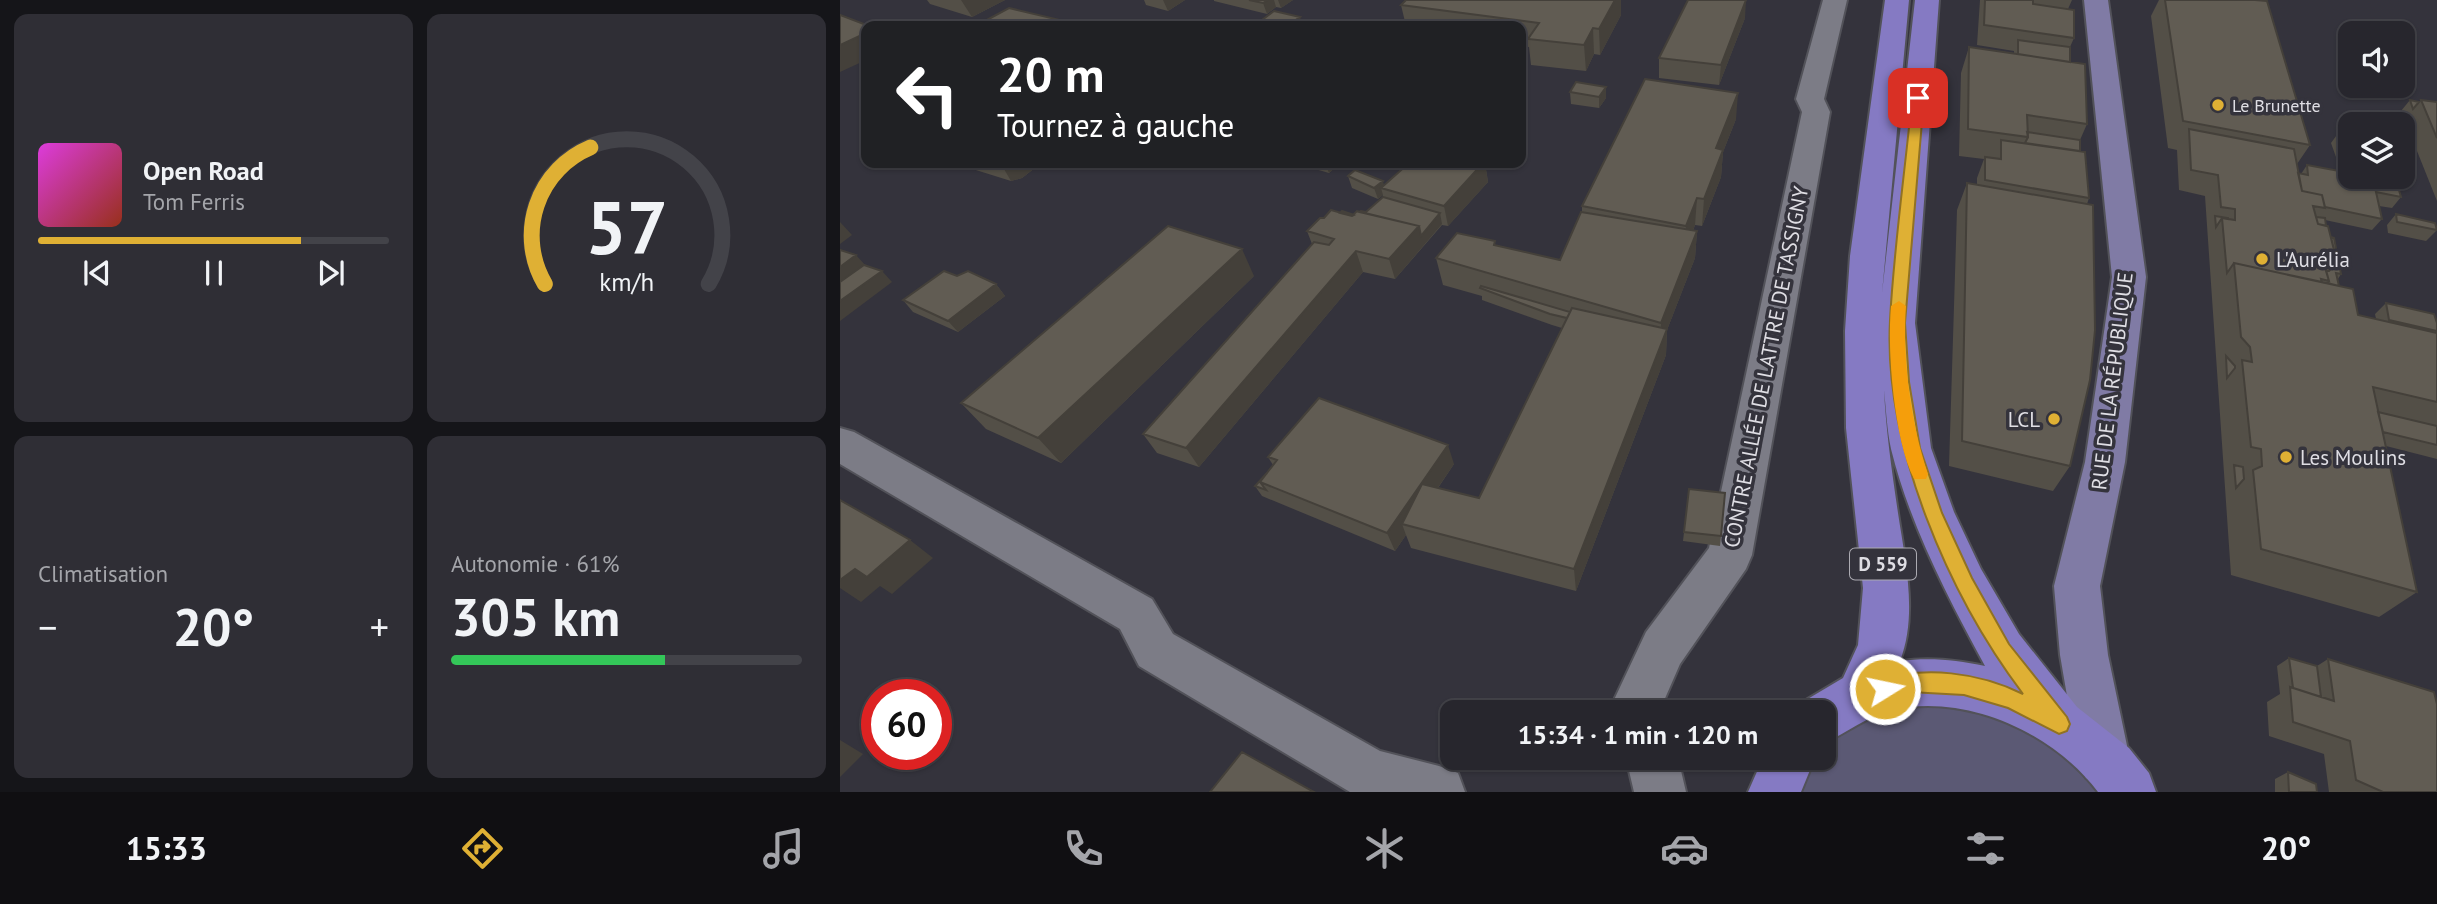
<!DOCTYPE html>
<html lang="fr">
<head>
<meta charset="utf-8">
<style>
  body { margin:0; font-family:"PT Sans",sans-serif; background:#2f2e35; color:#f1f3f6; height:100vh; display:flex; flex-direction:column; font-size:26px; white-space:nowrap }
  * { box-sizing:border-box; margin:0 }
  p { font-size:23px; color:#a4a5aa }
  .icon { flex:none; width:38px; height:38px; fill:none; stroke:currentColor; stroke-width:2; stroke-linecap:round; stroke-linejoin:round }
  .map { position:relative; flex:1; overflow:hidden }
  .details { display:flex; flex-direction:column; gap:14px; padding:14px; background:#151519; width:840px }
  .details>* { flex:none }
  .top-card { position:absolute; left:21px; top:21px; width:665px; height:147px; border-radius:14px; box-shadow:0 2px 5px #0004,0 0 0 2px #434349; background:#202124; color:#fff; overflow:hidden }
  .buttons { position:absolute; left:1498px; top:21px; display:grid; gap:14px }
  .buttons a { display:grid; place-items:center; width:77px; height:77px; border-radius:14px; background:#27262d; box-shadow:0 2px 5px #0004,0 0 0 2px #434349; font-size:35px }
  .speed { position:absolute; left:21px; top:679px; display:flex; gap:14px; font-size:35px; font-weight:700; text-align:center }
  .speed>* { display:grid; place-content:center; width:91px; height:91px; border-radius:50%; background:#27262d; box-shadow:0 2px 5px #0004,0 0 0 2px #434349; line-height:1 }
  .speed .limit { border:10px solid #d22; background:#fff; color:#111 }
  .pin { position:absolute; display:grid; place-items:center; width:60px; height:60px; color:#fff; margin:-30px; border-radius:14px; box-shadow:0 4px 10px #0006 }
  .me { position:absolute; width:77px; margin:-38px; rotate:80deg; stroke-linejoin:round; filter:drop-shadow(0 0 5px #0008) }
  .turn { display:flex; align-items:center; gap:24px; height:147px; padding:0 21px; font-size:32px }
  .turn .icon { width:91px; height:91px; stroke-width:2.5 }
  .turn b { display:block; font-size:49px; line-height:60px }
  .big { font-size:52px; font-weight:700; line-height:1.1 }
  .details .card { flex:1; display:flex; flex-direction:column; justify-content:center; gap:10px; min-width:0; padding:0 24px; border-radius:14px; background:#2f2e35 }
  .details .dial { align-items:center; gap:0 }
  .dial svg { height:182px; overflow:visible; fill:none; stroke:#434349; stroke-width:7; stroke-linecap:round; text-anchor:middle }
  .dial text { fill:#f1f3f6; stroke:none }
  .song { display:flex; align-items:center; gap:21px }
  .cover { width:84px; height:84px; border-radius:10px; background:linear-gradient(135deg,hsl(300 70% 55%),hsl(10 70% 35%)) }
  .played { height:7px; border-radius:4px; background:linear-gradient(90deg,#dfb034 75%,#434349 75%) }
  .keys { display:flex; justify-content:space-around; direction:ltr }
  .heat { display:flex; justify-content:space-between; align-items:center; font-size:38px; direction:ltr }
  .charge { height:10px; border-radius:5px; background:linear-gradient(90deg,#34c759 61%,#434349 0) }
  .details .tiles { flex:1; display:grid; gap:14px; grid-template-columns:repeat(2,1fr) }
  .trip { position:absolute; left:600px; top:700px; width:396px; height:70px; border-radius:14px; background:#27262d; box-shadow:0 2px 5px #0004,0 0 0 2px #434349; font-weight:700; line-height:70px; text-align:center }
  .tabs { display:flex; height:112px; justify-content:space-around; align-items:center; background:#100f12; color:#a4a5aa }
  .tabs .icon { width:49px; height:49px }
  .tabs .current { color:#dfb034 }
  .tabs b { font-size:32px; color:#f1f3f6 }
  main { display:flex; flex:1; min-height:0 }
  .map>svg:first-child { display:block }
</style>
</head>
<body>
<main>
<section class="details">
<div class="tiles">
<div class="card">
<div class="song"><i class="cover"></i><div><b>Open Road</b><p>Tom Ferris</p></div></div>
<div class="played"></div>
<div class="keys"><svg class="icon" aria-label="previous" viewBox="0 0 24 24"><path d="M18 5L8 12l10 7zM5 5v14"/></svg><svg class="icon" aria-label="pause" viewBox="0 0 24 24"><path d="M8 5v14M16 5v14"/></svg><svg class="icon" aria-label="next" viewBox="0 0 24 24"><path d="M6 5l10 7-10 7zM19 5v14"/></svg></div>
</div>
<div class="card dial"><svg viewBox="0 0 100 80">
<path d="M14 69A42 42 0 1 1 86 69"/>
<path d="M14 69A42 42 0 0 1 34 9" stroke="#dfb034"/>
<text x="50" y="56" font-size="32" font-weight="700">57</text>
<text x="50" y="72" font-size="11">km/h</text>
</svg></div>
<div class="card"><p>Climatisation</p>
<div class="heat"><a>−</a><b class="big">20°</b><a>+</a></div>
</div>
<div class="card"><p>Autonomie · 61%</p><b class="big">305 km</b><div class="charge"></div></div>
</div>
</section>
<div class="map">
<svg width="1597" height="792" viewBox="0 0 1597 792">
  <rect width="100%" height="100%" fill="#34333c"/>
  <path fill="#5b5974" d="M1124 685 1290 792H934L949 758H984V718L1021 695Z"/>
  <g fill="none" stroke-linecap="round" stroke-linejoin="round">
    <defs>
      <path id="street" d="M983 0H1007L984 99 990 112 912 555 906 569 840 664 823 703 826 712H776L773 702 806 632 869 548 962 112 956 99Z
        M0 428 14 432 312 599 333 634 540 751 599 766 618 773 625 792H510L299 666 280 629 0 464Z
        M786 758H838L846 792H794Z"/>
      <path id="secondary" d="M1244 0H1268L1306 277 1285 462 1260 586 1268 655 1290 760 1282 778 1264 786 1246 778 1238 760 1220 655 1214 586 1245 462 1272 277Z"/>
      <path id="primary" d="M1045 0H1069L1042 293 1075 0H1099L1075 323 1091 448 1114 512 1141 569 1179 634 1237 707 1289 748 1309 773 1316 792H1258C1213 732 1125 693 1052 710 1027 716 1007 733 984 743V712H961L966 700 1003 678 1018 645 1023 588 1006 428 1005 331 1010 256ZM1044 390C1046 409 1047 430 1051 449 1070 525 1108 598 1145 666 1116 660 1090 657 1060 661 1078 615 1065 560 1058 513 1052 472 1046 431 1044 390Z
        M923 758H975L961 792H908Z"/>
    </defs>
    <use href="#street" stroke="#525259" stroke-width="4"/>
    <use href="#secondary" stroke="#525259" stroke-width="4"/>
    <use href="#primary" stroke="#525259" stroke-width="4"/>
    <use href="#street" fill="#7c7c86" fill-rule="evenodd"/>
    <use href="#secondary" fill="#807ba5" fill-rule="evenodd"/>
    <use href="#primary" fill="#857ac3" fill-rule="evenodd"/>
  </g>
  <path fill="#534f47" d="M87 0H165L132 17 90 4Z
    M304 0H345L328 11 306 5Z
    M374 0H453L441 8 436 7 427 14 374 1Z
    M566 0H781V15L760 55 754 54 746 71 691 65 689 47 681 46V26H566L561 5Z
    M1140 0H1232L1228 9 1234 38 1230 47V62L1247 124 1240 140V151L1249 198 1247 204 1230 466 1213 491 1109 466 1117 210 1127 183 1137 185V178L1144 159 1119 156 1121 73 1129 47 1174 53V51L1137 45Z
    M1319 0H1420L1470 145 1457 164 1458 173 1461 174 1467 165 1561 197 1552 208 1539 206 1542 219 1532 230 1485 220 1501 274 1498 279 1499 286 1518 315 1536 319 1535 314 1546 303 1597 323V459L1546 446 1577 592 1539 617 1391 575 1365 196 1339 190 1337 150 1328 148 1311 16Z
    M905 18 879 85 819 78V58Z
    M143 22 241 25 242 26H146Z
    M766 87V98L759 108 731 104 730 92Z
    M1570 100 1579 102 1581 100 1597 102V201L1561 111Z
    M896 119 883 152 881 177 862 226 855 225 853 231H857L855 258 827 330 826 355 736 591 571 548 566 535 555 551 422 496 415 486 433 465 428 457 614 464 598 488 639 498 722 328 712 325 642 300V296L603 285 596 258 656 245 720 260 742 213V206Z
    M1499 132 1510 134V159L1496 157 1491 143Z
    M120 163H200V164L182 178 171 181 123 166Z
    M454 163H500L489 173Z
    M569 163H645L648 182 608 226 602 225 555 279 523 272 359 467 317 453 303 434 472 244 467 231 484 218 500 213 514 215 526 212 543 197V195L538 199 512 188 508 176 544 185Z
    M1556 214 1597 230 1586 241 1548 233 1547 225Z
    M117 276 156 284 165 296 118 332 73 312 63 300Z
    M414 276 221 463 146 429 121 403Z
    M849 489 881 536 880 546 843 541Z
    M1449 658 1477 666 1488 659 1597 792H1489L1484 754 1429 736 1427 702 1440 694 1437 666Z
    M1448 772 1477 792H1435V779Z"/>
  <path fill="#44403a" d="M121 0H165L132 17Z
    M323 0H345L328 11Z
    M428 0H434L436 7 427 14 423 3Z
    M438 0H453L441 8Z
    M775 0H781V15L760 55 759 29Z
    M906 0 905 18 879 85 881 65Z
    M460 17 463 26H447Z
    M753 28 754 54 746 71 744 45Z
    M26 33V60L0 72V45Z
    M766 87V98L759 108V97Z
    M898 93 896 119 883 152 881 177 862 226 864 199 876 148Z
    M686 103 688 124 681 131V108Z
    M179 163H200V164L182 178 171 181 164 169Z
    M485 163H500L489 173Z
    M643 163H645L648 182 608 226 604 206Z
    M543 181 545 189 541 188 543 195 538 199 534 188Z
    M857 198 855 225 845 253 846 226Z
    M600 213 602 224 555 279 549 259 579 226Z
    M0 222 12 235 0 244Z
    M857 231 855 258 827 330 826 355 736 591 734 569 820 348 821 323Z
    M402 249 414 276 221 463 198 438Z
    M516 251 523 272 359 467 346 448Z
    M16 255 35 276 42 271 52 282 0 321V267Z
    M156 284 165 296 118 332 108 321Z
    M608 445 614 464 571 527 562 524 566 535 555 551 547 533Z
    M70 540 93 558 52 594 40 586 21 602 0 588V580L15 569Z
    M0 740 23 754 0 777Z"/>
  <path fill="#615c53" stroke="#44403a" stroke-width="2" d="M409 0H428L423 3Z
    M566 0H775L759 29 753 28 744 45 688 39 699 23 561 5Z
    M848 0H906L881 65 819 58Z
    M1145 0H1193V4L1234 10V38L1144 25Z
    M1325 0H1415L1427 1 1470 145 1343 121Z
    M169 8 241 25 239 26H159L143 22Z
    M434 11 460 17 447 26H414Z
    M0 15 29 26H26V33L0 45Z
    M1178 40 1230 47V62L1178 54Z
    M1129 47 1245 64 1247 124 1187 115 1188 137 1128 129Z
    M805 79 898 93 876 148 883 150 864 199 857 198 846 226 742 206Z
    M736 82 766 87 759 97 730 92Z
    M1570 100 1579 102 1573 109Z
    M1581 100 1597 102V138Z
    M1349 129 1454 149 1462 191 1482 195 1485 208 1473 206 1478 224 1488 226 1497 262 1483 259 1489 281 1481 279 1482 282 1394 263 1387 273 1382 218 1395 220V209L1381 207 1378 175 1351 170Z
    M1187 132 1240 140V151L1185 143 1188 137Z
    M1499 132 1510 134V146L1504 145Z
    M1161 140 1245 152 1249 198 1145 180V157L1161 159Z
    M141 163H179L174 167 164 169Z
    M569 163H643L604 206 541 188Z
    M1467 165 1510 173V177H1528L1557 183 1561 197 1536 192 1542 219 1485 207 1482 195 1462 191 1458 173 1468 175Z
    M515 170 543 181 534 188 508 176Z
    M1127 183 1253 205 1255 330 1250 380 1230 466 1122 441Z
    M543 197 600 213 581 236 579 226 519 212 521 211 526 212Z
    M491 210 512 216 517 211 579 226 549 259 516 251 346 448 303 434 474 242 489 245 494 239 467 231 480 218H484Z
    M502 211 514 215 512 216 500 213Z
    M741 212 857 231 821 323 596 258 617 233 655 241 654 245 720 260Z
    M1556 214 1595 223 1597 230 1557 222Z
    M1375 216 1388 218V219L1382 218 1376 227Z
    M1476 217 1485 218 1486 226 1478 224Z
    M328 226 402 249 198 438 121 403Z
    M1491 237 1494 238 1501 274 1496 273 1499 286 1487 283 1489 281 1486 271H1489L1497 262Z
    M0 250 16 255 0 267Z
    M1394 263 1513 289 1518 315 1597 333V402L1533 387 1577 592 1421 549 1413 470 1422 466 1421 449 1411 447 1402 360 1412 362 1410 347 1401 337Z
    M24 265 42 271 0 301V282Z
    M104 271 117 276 128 271 156 284 108 321 63 300Z
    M641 286 730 312 727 318 710 314 640 288Z
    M1546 303 1594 314 1597 323V331L1549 320Z
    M732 308 827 329 734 569 562 524 582 484 639 498Z
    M1386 356 1395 366V368L1387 378Z
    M479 398 608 445 547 533 420 482 437 460 428 457Z
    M1538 412 1597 426V445L1543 432Z
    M1394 465 1403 467 1404 479 1396 488Z
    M427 473 420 482 426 490 415 486Z
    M849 489 885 493 881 536 844 532Z
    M0 500 70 540 27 577 15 569 0 580Z
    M1449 658 1477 666 1481 697 1453 688Z
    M1488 659 1594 692 1597 704V792H1543L1516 780 1510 741 1453 722 1450 687 1494 701Z
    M402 752 474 792H370Z
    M1448 772 1476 784 1477 792H1449Z"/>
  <path fill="#dfb034" stroke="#917222" stroke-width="2" d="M1078 95 1084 98 1065 323 1069 382 1080 448 1102 513 1132 578 1169 644 1227 717 1230 724 1227 731 1219 734 1168 708 1124 695 1070 692 1045 699 1038 696 1035 689 1038 682C1082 664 1141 673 1183 694 1109 596 1043 445 1050 320 1054 246 1065 172 1072 98Z"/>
  <path fill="#f59e0b" d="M1059 301 1066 306C1062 360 1071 423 1088 474L1086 479H1074C1054 440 1047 350 1051 306Z"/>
  <g fill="#dfb034" stroke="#34333c" stroke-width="2.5">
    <circle cx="1378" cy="105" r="7"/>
    <circle cx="1422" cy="259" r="7"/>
    <circle cx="1214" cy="419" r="7"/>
    <circle cx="1446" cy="457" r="7"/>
  </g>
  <g text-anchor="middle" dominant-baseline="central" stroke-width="7" stroke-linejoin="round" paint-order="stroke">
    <g font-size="18" fill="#dfdee4" stroke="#34333c" text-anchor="start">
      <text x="1392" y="105">Le Brunette</text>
    </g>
    <rect fill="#34333c" stroke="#acabb2" stroke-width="2" x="1010" y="548.5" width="66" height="31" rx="5"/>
    <g font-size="19" font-weight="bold" fill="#dfdee4">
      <text x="1043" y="564">D 559</text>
    </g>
    <g font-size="21" fill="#dfdee4" stroke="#34333c" text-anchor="start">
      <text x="1436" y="259">L'Aurélia</text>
      <text x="1200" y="419" text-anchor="end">LCL</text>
      <text x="1460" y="457">Les Moulins</text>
    </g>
    <g font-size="21" fill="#dfdee4" stroke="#34333c">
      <text transform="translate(926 367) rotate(-79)">CONTRE ALLÉE DE LATTRE DE TASSIGNY</text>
      <text transform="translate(1272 381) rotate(-83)">RUE DE LA RÉPUBLIQUE</text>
    </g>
  </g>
</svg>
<div class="buttons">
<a><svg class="icon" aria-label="sound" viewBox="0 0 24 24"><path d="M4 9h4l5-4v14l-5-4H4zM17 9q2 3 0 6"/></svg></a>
<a><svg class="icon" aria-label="layers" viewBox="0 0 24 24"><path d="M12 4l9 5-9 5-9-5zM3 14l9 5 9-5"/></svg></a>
</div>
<div class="speed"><div class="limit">60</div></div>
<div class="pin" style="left:1078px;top:98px;background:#d93025"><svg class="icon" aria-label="arrive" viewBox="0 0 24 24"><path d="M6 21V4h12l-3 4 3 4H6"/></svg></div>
<svg class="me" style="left:1045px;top:689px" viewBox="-20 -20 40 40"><circle r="17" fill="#dfb034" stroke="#fff" stroke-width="3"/><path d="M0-11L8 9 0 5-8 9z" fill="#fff"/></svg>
<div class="trip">15:34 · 1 min · 120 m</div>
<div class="top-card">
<div class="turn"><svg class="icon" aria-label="left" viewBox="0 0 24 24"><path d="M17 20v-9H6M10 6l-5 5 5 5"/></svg><div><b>20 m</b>Tournez à gauche</div></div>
</div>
</div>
</main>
<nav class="tabs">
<b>15:33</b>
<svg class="icon current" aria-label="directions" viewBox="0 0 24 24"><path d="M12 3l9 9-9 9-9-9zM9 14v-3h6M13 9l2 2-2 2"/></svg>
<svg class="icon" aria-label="music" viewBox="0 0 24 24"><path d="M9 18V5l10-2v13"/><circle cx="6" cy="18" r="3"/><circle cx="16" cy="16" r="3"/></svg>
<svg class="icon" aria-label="phone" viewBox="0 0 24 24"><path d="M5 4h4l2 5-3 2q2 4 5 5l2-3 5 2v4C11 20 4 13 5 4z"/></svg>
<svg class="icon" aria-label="climate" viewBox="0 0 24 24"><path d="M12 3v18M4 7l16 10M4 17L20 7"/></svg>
<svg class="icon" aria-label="car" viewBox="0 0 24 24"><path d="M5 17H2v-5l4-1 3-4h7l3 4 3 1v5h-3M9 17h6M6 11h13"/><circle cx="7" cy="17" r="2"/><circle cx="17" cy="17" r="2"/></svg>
<svg class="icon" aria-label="filters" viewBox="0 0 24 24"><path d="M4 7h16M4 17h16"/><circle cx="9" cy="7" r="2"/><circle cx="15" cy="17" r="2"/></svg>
<b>20°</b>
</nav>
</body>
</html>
